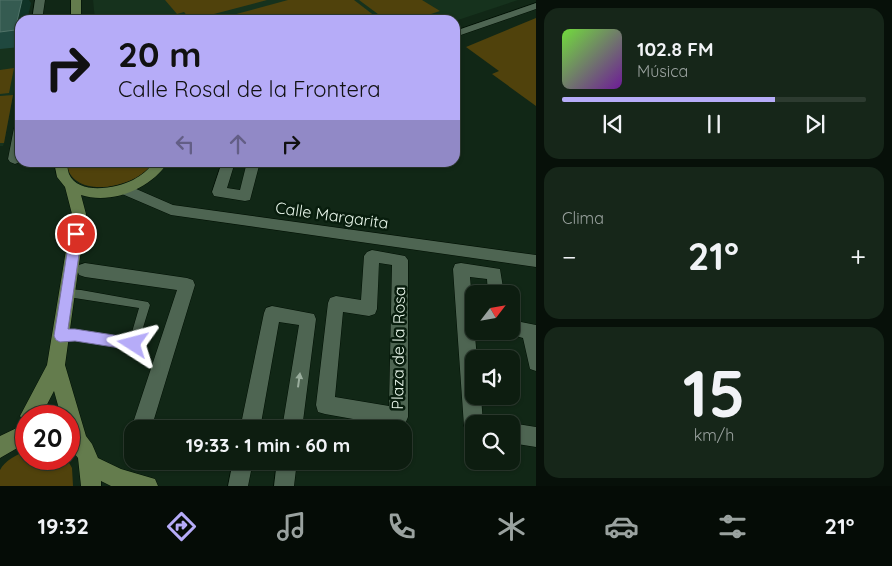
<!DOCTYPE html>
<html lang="es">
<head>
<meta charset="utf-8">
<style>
  body { margin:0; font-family:Quicksand,sans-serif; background:#162619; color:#f1f3f6; height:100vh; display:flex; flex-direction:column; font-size:19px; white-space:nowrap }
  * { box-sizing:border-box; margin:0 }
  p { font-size:16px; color:#9aa29f }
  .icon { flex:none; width:28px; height:28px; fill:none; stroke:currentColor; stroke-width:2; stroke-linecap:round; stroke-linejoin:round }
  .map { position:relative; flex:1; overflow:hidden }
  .sheet { display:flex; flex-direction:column; gap:8px; padding:8px; background:#071009; width:356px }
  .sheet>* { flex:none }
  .guide { position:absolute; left:15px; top:15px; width:445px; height:152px; border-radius:15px; box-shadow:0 1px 4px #0004,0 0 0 1px #2d3b30; background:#b6acf8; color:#111; overflow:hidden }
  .needle { width:32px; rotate:59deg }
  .buttons { position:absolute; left:465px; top:285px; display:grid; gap:10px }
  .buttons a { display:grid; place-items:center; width:55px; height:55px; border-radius:10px; background:#0d1d10; box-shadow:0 1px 4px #0004,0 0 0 1px #2d3b30; font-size:25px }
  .speed { position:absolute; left:15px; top:405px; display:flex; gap:10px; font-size:25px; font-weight:700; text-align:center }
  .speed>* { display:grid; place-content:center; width:65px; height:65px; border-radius:50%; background:#0d1d10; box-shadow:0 1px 4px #0004,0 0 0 1px #2d3b30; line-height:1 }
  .speed .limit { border:8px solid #d22; background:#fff; color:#111 }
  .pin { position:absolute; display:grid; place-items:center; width:42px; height:42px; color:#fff; margin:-21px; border:2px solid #fff; border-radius:50%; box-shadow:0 1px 5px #0007 }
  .me { position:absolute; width:55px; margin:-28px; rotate:279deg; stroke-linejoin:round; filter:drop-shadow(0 0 4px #0008) }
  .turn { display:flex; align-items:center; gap:18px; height:105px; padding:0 20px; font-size:22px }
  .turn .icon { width:65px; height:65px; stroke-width:2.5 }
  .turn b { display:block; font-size:35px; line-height:42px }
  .lanes { display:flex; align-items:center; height:48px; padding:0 20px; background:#0003; justify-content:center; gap:25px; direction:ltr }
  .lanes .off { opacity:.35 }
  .big { font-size:38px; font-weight:700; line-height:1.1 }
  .sheet .card { flex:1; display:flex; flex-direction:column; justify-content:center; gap:8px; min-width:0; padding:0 18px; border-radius:15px; background:#162619 }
  .sheet .dial { align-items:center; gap:0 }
  .dial b { font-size:65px; line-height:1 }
  .song { display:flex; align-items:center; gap:15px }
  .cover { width:60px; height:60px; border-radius:8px; background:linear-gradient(135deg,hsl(100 70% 55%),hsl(280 70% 35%)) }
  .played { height:5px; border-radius:2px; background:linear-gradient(90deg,#b6acf8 70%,#2d3b30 70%) }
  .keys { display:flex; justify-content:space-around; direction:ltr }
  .heat { display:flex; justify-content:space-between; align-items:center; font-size:28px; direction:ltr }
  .trip { position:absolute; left:124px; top:420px; width:288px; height:50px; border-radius:15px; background:#0d1d10; box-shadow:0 1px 4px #0004,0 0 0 1px #2d3b30; font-weight:700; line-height:50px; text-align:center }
  .tabs { display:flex; height:80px; justify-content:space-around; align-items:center; background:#050c06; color:#9aa29f }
  .tabs .icon { width:35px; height:35px }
  .tabs .current { color:#b6acf8 }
  .tabs b { font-size:22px; color:#f1f3f6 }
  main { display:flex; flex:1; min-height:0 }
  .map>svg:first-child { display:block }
</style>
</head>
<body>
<main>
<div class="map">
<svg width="536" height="486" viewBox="0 0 536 486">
  <rect width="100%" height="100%" fill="#112716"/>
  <path fill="#16321d" d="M93 0H518L455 21 95 20Z
    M31 3 27 20H20V58L4 143 3 146H0V6Z"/>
  <path fill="#50420c" d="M165 0H267L191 20 184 12 177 14Z
    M288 0H354L380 20H214Z
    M359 0H422L440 11 413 20H386Z
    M536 18V106L492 74 499 71 466 47Z
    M14 68 9 93 0 94V70Z
    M13 95 4 143H0V96Z
    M66 162 153 163C137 188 71 202 66 162Z
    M26 451V459H67L72 468 73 486H0C0 481 0 474 0 470 4 461 18 454 26 451Z"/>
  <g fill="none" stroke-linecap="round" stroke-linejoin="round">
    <defs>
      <path id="lane" d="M68 289 81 290 148 302 150 305 137 347 133 349 75 340 60 341 56 339 55 336 56 333 75 330 130 339 139 308 68 297 65 296 63 293 65 290Z"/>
      <path id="street" d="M35 0H45L42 20H32Z
        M536 3V9L455 37V31Z
        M20 124V162L15 164 10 162 8 159 14 128Z
        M222 162H235L227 188 240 190 247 162H260L250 200 245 201 214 196 212 192Z
        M127 185 173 205 536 255V267L171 215 122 194 120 190 122 186Z
        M372 250 405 256 408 260V417L405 424 398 427 325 414 318 412 316 405 328 303 330 298 336 296 361 300 364 256 367 252ZM379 263 392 265 389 406 335 397 343 312 369 316 375 314 377 309Z
        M85 263 187 278 193 280 195 285 151 429H132V432L131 429 177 290 85 277 79 275 77 270 79 265Z
        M461 263 500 269 504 294H488L487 279 470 277 477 359H474V396H481L483 424H474V436L467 433 464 426 453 269 455 264Z
        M272 306 314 314 316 319 302 429H282L299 325 279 322 260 429H240L264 313 266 308Z
        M511 320 536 325V371L530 369 523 338 505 333 504 331H511Z
        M511 423 536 427V447L511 443Z
        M233 461H253L248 486H228Z
        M277 461H297L294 486H274Z"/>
      <path id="secondary" d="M71 0H81V20H71Z
        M54 162H67C67 166 68 171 69 174 79 196 117 188 133 180 142 175 148 170 154 162H168C151 189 111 205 81 195L86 214 65 365 86 436 92 444 98 458 121 469 155 479 158 486H111L101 481V486H81L78 458 69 447V416H61L54 391 41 416H26V443L0 458V436L25 424 20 416 47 365 72 214 65 187 57 177Z"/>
    </defs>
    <use href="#lane" stroke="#000f03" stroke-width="1"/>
    <use href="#street" stroke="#000f03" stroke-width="1"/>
    <use href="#secondary" stroke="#000f03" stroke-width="1"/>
    <use href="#lane" fill="#4e6552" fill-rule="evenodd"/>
    <use href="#street" fill="#4e6552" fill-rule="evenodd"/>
    <use href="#secondary" fill="#647c4d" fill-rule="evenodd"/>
  </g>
  <path fill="#1f483f" d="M0 0 31 3 20 20V47L0 49Z"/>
  <path fill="#103327" d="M22 0H29L31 3 27 20H20V41L15 30Z"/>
  <path fill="#355b51" stroke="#517369" d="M0 0H22L15 30 0 32Z"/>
  <defs><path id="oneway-solid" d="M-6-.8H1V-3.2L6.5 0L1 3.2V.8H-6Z" transform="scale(1.25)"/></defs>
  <use fill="#9bae9e" href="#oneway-solid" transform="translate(299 380) rotate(-82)"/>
  <path fill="#b6acf8" stroke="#7670a1" d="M76 229 82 234 68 329H75L133 338 138 340 140 344 138 348 133 350 75 341 60 342 56 340 54 336 70 234Z"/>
  <g text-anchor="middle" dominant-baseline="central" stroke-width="5" stroke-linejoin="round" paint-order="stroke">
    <g font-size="16" fill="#e8f6ea" stroke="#081d0d">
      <text transform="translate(332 215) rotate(8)">Calle Margarita</text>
      <text transform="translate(398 348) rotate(-89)">Plaza de la Rosa</text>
    </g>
  </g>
</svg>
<div class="buttons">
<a><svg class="needle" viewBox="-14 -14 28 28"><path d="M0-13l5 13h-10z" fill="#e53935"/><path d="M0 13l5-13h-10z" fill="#9aa29f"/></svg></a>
<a><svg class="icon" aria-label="sound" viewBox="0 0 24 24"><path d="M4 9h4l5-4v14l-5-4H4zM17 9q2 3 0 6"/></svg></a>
<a><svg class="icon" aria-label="search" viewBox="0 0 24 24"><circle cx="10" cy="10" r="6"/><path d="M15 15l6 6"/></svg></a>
</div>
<div class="speed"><div class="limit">20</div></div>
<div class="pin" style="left:76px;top:234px;background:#d93025"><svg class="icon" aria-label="arrive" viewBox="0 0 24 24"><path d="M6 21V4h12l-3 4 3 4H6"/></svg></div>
<svg class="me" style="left:133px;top:344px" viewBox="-20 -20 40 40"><path d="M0-17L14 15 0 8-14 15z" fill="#b6acf8" stroke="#fff" stroke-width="4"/></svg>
<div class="trip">19:33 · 1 min · 60 m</div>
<div class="guide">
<div class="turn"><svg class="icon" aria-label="right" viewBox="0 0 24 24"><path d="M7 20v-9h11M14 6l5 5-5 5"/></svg><div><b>20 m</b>Calle Rosal de la Frontera</div></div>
<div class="lanes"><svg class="icon off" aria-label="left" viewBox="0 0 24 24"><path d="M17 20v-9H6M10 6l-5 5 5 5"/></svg><svg class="icon off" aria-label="ahead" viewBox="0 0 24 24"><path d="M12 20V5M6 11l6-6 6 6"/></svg><svg class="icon" aria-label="right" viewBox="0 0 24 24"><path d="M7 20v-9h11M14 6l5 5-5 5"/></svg></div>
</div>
</div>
<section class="sheet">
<div class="card">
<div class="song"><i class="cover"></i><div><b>102.8 FM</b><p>Música</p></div></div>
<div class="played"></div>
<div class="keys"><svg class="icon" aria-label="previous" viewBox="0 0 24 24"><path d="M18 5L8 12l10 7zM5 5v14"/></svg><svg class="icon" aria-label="pause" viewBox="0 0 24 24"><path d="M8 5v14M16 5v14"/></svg><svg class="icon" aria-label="next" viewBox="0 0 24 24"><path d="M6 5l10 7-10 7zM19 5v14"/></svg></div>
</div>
<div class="card"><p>Clima</p>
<div class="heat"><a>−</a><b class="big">21°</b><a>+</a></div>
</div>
<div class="card dial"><b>15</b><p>km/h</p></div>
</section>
</main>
<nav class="tabs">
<b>19:32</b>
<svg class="icon current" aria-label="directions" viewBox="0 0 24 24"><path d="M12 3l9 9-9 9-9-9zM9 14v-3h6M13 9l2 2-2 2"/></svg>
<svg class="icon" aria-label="music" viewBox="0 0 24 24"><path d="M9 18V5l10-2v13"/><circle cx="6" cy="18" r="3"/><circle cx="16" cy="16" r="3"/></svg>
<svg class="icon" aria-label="phone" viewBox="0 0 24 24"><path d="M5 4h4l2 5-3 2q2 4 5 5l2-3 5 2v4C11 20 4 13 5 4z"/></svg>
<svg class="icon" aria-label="climate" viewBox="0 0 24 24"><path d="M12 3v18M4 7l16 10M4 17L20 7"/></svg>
<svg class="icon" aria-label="car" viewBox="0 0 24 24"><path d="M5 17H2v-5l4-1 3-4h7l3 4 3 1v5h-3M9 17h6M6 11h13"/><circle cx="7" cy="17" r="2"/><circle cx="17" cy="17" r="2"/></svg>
<svg class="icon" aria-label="filters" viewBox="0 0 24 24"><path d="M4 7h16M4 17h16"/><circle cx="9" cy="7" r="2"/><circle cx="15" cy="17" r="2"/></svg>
<b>21°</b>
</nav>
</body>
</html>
